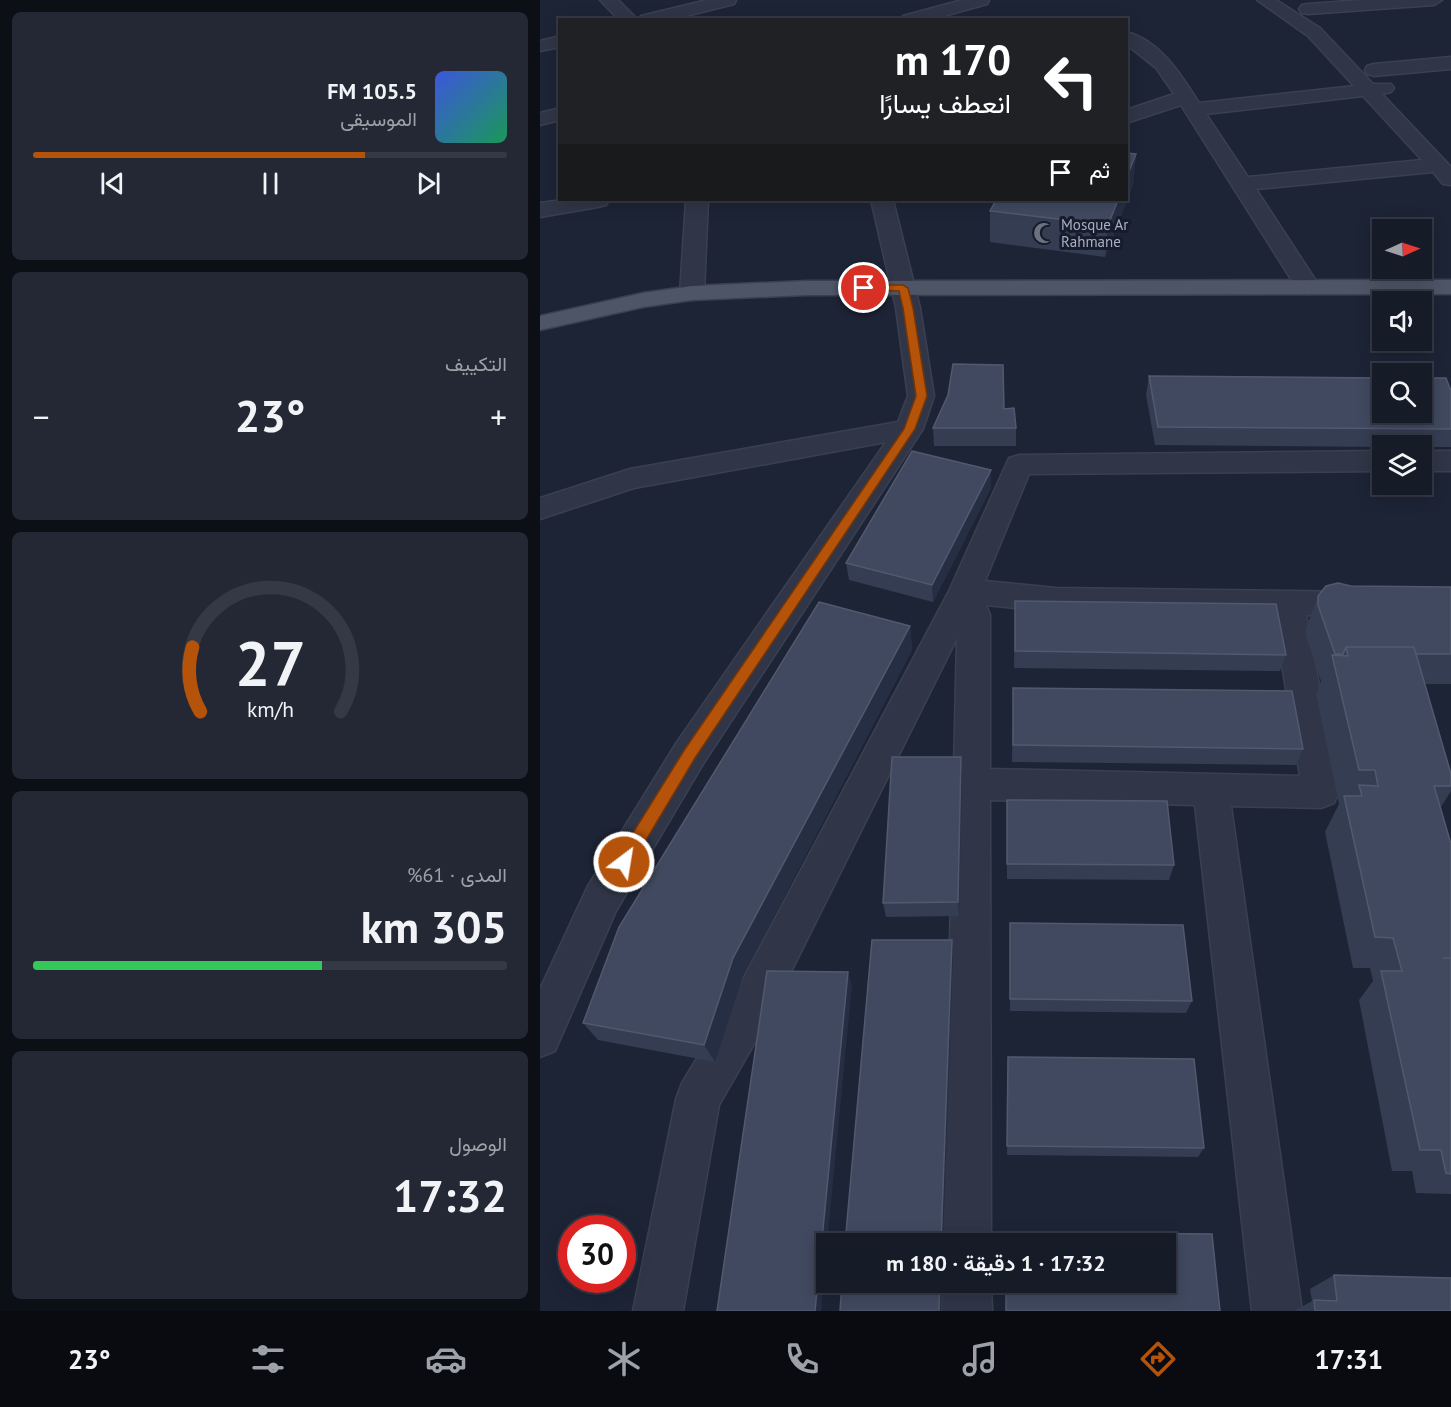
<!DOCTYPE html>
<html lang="ar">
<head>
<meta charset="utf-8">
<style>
  body { margin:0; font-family:"PT Sans",Vazirmatn,sans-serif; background:#232834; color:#f1f3f6; direction:rtl; height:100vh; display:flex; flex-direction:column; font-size:22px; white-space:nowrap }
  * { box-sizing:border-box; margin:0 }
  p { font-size:20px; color:#9ea1a8 }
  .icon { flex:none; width:33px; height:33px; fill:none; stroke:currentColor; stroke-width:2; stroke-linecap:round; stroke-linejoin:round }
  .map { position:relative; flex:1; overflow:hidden; direction:ltr }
  .details { display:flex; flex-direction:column; gap:12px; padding:12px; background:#0c0f16; width:540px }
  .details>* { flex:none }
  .top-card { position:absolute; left:18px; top:18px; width:570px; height:183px; border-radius:0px; box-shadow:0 3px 15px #0003,0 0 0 2px #353945; direction:rtl; background:#202124; color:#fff; overflow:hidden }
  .needle { width:39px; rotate:87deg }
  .fabs { position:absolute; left:832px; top:219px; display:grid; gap:12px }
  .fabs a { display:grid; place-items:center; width:60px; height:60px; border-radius:0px; background:#161b28; box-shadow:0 3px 15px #0003,0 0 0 2px #353945; font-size:30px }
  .speed { position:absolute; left:18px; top:1215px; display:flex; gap:12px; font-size:30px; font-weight:700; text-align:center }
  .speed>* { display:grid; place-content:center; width:78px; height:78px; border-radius:50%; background:#161b28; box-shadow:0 3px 15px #0003,0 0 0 2px #353945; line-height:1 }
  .speed .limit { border:9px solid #d22; background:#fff; color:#111 }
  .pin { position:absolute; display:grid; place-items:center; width:51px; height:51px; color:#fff; margin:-26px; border:3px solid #fff; border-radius:50%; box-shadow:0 2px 6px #0007 }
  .me { position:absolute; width:66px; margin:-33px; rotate:31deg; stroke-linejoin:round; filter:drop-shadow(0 0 4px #0008) }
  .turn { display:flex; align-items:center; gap:21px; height:126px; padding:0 18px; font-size:27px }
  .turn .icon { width:78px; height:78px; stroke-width:2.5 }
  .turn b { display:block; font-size:42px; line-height:51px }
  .then { display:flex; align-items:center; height:57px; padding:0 18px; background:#0003; gap:12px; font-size:22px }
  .big { font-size:45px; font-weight:600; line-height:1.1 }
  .details .card { flex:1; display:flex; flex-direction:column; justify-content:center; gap:9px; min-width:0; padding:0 21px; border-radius:9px; background:#232834 }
  .details .dial { align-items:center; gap:0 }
  .dial svg { height:156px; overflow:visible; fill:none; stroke:#353945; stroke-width:7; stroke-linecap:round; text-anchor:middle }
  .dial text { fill:#f1f3f6; stroke:none }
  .song { display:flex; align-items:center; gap:18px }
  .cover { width:72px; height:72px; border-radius:9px; background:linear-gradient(135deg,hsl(230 70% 55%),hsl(150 70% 35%)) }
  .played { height:6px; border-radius:3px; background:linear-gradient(90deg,#b45309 70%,#353945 70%) }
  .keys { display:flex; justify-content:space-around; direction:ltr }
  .heat { display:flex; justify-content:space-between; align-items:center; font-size:33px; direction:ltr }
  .charge { height:9px; border-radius:4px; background:linear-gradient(90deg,#34c759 61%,#353945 0) }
  .trip { position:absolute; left:276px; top:1233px; width:360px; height:60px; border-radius:0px; background:#161b28; box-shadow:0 3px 15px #0003,0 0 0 2px #353945; font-weight:600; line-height:60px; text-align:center; direction:rtl }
  .dock { display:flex; height:96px; justify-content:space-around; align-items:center; background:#090b10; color:#9ea1a8 }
  .dock .icon { width:42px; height:42px }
  .dock .selected { color:#b45309 }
  .dock b { font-size:27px; color:#f1f3f6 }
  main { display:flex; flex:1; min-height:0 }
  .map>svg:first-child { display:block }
</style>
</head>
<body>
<main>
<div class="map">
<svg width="911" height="1311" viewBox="0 0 911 1311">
  <rect width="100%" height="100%" fill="#1d2436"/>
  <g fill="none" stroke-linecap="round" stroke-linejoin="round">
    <defs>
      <path id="minor" d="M60 0H78L98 20H79Z
        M167 0H196L194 4 130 20H99L101 16Z
        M422 0H449L447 4 390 20H361L363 16Z
        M717 0H736L780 28 833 84H851L854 88 851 92 842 94 911 167V185L903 184 893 172 716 189 780 287 776 292 768 294 760 292 756 287 641 105 586 123V110L634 94 616 68 586 44V32C620 40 642 76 659 103L814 86 768 36ZM823 96 882 160 708 177 666 114Z
        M823 0H902L894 5 768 14 762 13 759 9 762 5 768 4Z
        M20 36V47L0 51V41Z
        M911 57V69L834 76 827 74 825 70 827 66 834 64Z
        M20 108V120L0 125V113Z
        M23 200H69L66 205 58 207 0 217V203Z
        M146 200H168L164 293 161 298 152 300 143 298 140 293Z
        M331 200H353L380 308 394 396 383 429 163 764 76 911 15 1051 0 1057V989L48 886 137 742 346 442 94 488 0 519V498L90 469 358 422 368 396 356 308Z
        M843 451V471L489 474 445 581 516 588 911 593V617L766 615 799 792 794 803 781 808 691 806 762 1311H712L655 805 450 800 451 1244H403L417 638 222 1030 179 1105 143 1311H93L136 1099 142 1083 192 1000 409 591 469 458 479 455ZM446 605 516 612 734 615 760 776 450 769V615Z
        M882 451H911V471H882Z
        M403 1282H451L452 1311H402Z"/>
      <path id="major" d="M911 280V294L266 295 152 300 103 307 0 330V316L103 293 152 286 266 281Z"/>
    </defs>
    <use href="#minor" stroke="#3a4050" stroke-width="3"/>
    <use href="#major" stroke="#3a4050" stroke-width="3"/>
    <use href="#minor" fill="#303647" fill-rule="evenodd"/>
    <use href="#major" fill="#4e5567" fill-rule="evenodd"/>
  </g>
  <path fill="#353d53" d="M596 154 593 185 565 257 450 242V211Z
    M609 376 911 391V447H882V446H843V447L615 445 606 395Z
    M464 409 476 428V446H394L393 428Z
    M451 488 393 602 309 580 306 563Z
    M811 586 911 587V684H885L911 774V791L901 807 911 844V1194L876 1193 872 1171H852L819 1000 833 981 830 968H813L785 832 799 804 776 694 781 681 766 636V628L778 596Z
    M475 601 746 655 740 671 474 668Z
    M370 626 372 650 203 976 175 1062 58 1040 43 1023Z
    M473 688 763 749 756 765 472 762Z
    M421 757 422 773 419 916 346 917 343 903Z
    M467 800 634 865 629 880 467 879Z
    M470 937 652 1001 646 1013 470 1011Z
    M468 1057 664 1148 658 1157 467 1155Z
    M794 1275 911 1311H754L772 1301 770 1289Z"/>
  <path fill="#262e43" d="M596 154 593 185 565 257 568 225 578 200H586V179Z
    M451 470V488L393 602 392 585Z
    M370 626 372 650 203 976 175 1062 164 1045 193 958Z
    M421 757 422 773 419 916 418 902Z
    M412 940 413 954 403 1244H401Z
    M308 972 312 985 287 1244H286V1254L281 1311H275Z
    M400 1282H402L401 1311H399Z"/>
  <path fill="#414960" stroke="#52596f" stroke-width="1.5" d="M586 153 596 154 586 179Z
    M456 200H578L568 225 450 211Z
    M413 364 463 365 464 409 474 408 476 428H393L408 395Z
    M609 376 843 378V412H882V378H906L911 391V429L618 427Z
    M372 451 451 470 392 585 306 563Z
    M798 583 811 586 911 587V654H876L874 647H806L803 654H795L778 605V596L786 586Z
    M475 601 736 604 746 655 475 651Z
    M279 602 370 626 193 958 164 1045 43 1023 79 927Z
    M806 647H874L911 774V786H894L911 844V958H903H911V1174L906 1173 901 1150H880L841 971H862L853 938 835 937 804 796H822L819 785 838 786 835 770H819L792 655 808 656Z
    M473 688 752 691 763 749 473 745Z
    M352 757H421L418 902 343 903Z
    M467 800 627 801 634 865 467 864Z
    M470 923 643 925 652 1001 470 999Z
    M332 940H412L401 1244H305Z
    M227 971 308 972 275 1311H177Z
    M468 1057 654 1059 664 1148 467 1146Z
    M466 1232 672 1234 680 1311H466V1282H626V1244H466Z
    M794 1275 911 1278V1311H775L774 1300 797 1301Z
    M302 1282H400L399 1311H300Z"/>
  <path fill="#b45309" stroke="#753606" stroke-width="1.5" d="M324 285H363L368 288 373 308 387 396 375 429 155 758 90 867 84 870 78 867 76 862 78 857 145 749 364 429 376 396 363 308 359 291 321 290 319 288Z"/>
  <defs>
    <symbol id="mosque-bare" viewBox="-9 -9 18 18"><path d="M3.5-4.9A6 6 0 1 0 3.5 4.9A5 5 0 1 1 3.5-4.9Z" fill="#6b7280" stroke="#161c2b" stroke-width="2.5" paint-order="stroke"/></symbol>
  </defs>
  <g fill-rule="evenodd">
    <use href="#mosque-bare" x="489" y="218" width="30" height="30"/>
  </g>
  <g text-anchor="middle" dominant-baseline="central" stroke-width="6" stroke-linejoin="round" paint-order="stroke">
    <g font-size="15" fill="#aab0c4" stroke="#161c2b" text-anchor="start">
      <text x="521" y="224">Mosque Ar<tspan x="521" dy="17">Rahmane</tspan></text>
    </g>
  </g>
</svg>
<div class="fabs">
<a><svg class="needle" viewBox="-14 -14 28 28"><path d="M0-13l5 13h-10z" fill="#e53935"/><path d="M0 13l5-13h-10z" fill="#9ea1a8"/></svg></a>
<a><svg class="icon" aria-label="sound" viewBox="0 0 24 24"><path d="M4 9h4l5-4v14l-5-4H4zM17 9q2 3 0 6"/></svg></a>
<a><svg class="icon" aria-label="search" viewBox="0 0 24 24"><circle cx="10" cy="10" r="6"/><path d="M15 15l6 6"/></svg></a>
<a><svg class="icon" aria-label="layers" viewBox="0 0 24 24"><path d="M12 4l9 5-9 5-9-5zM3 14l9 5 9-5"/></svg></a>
</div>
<div class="speed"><div class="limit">30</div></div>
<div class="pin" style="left:324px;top:288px;background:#d93025"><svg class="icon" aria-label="arrive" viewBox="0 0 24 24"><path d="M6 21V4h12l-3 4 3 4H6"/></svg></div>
<svg class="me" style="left:84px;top:862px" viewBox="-20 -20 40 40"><circle r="17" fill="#b45309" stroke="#fff" stroke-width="3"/><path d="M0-11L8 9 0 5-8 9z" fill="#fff"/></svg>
<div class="trip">17:32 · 1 دقيقة · 180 m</div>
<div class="top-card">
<div class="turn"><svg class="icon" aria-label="left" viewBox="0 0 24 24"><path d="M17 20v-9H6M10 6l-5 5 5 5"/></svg><div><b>170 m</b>انعطف يسارًا</div></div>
<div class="then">ثم<svg class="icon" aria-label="arrive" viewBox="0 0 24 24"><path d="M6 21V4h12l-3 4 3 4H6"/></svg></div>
</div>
</div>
<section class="details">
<div class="card">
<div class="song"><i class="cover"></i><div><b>105.5 FM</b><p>الموسيقى</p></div></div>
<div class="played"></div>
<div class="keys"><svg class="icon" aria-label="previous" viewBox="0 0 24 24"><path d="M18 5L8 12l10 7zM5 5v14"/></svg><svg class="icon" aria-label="pause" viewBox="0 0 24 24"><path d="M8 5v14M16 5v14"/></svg><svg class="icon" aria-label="next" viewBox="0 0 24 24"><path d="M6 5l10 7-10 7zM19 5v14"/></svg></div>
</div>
<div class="card"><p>التكييف</p>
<div class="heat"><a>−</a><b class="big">23°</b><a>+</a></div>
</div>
<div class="card dial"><svg viewBox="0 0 100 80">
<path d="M14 69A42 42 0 1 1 86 69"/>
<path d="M14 69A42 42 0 0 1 10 36" stroke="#b45309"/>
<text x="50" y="56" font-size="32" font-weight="700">27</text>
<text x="50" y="72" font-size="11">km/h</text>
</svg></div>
<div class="card"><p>المدى · 61%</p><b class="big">305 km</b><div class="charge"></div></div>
<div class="card"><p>الوصول</p><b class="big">17:32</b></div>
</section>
</main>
<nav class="dock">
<b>17:31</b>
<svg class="icon selected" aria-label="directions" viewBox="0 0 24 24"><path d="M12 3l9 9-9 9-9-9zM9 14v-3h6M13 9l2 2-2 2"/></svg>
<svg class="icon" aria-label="music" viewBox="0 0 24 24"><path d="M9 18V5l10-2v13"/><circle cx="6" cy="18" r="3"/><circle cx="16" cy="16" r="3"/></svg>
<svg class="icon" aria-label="phone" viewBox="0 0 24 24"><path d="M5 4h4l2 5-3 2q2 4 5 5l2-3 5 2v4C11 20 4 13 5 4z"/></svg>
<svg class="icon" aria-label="climate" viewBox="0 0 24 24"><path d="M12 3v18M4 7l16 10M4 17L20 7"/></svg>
<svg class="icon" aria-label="car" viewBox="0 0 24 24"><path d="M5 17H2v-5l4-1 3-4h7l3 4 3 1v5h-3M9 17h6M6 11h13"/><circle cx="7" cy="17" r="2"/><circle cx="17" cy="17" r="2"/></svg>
<svg class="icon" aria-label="filters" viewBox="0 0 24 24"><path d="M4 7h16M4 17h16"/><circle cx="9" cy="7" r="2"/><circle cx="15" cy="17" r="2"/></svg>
<b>23°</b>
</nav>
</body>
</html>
